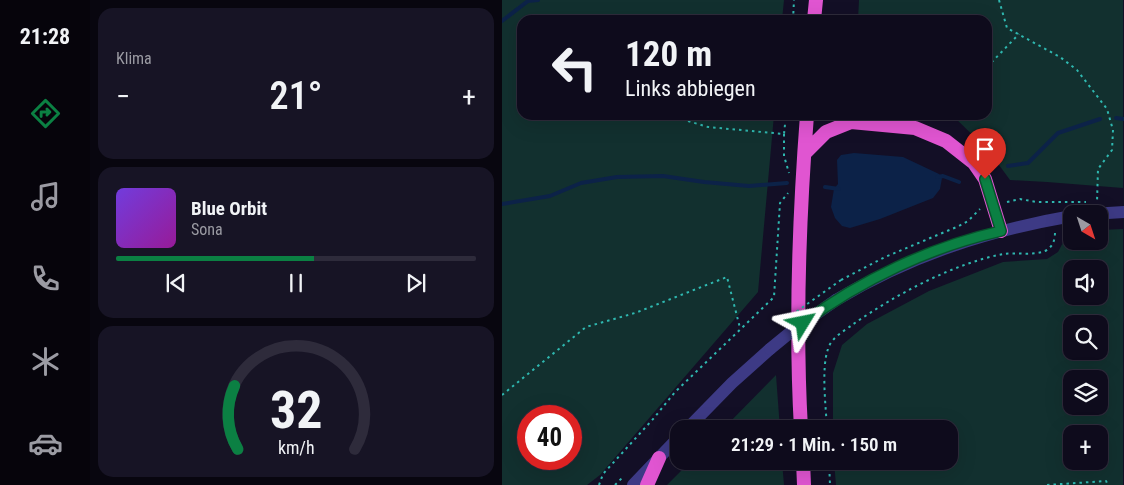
<!DOCTYPE html>
<html lang="de">
<head>
<meta charset="utf-8">
<style>
  body { margin:0; font-family:"Roboto Condensed",sans-serif; background:#171425; color:#f1f3f6; height:100vh; display:flex; flex-direction:column; font-size:19px; white-space:nowrap }
  * { box-sizing:border-box; margin:0 }
  p { font-size:16px; color:#9b9ba3 }
  .icon { flex:none; width:28px; height:28px; fill:none; stroke:currentColor; stroke-width:2; stroke-linecap:round; stroke-linejoin:round }
  .map { position:relative; flex:1; overflow:hidden }
  .sheet { display:flex; flex-direction:column; gap:8px; padding:8px; background:#08060f; width:412px }
  .sheet>* { flex:none }
  .top-card { position:absolute; left:15px; top:15px; width:475px; height:105px; border-radius:15px; box-shadow:0 5px 20px #0002,0 0 0 1px #2e2b3b; background:#0e0b1c; color:#f1f3f6; overflow:hidden }
  .needle { width:32px; rotate:141deg }
  .tools { position:absolute; left:561px; top:205px; display:grid; gap:10px }
  .tools a { display:grid; place-items:center; width:45px; height:45px; border-radius:10px; background:#0e0b1c; box-shadow:0 5px 20px #0002,0 0 0 1px #2e2b3b; font-size:25px }
  .speed { position:absolute; left:15px; top:405px; display:flex; gap:10px; font-size:25px; font-weight:700; text-align:center }
  .speed>* { display:grid; place-content:center; width:65px; height:65px; border-radius:50%; background:#0e0b1c; box-shadow:0 5px 20px #0002,0 0 0 1px #2e2b3b; line-height:1 }
  .speed .limit { border:8px solid #d22; background:#fff; color:#111 }
  .pin { position:absolute; display:grid; place-items:center; width:42px; height:42px; color:#fff; margin:-51px -21px; border-radius:50% 50% 50% 0; rotate:-45deg; box-shadow:0 0 5px #0007 }
  .pin .icon { rotate:45deg }
  .me { position:absolute; width:55px; margin:-28px; rotate:55deg; stroke-linejoin:round; filter:drop-shadow(0 0 4px #0008) }
  .turn { display:flex; align-items:center; gap:18px; height:105px; padding:0 25px; font-size:22px }
  .turn .icon { width:65px; height:65px; stroke-width:2.5 }
  .turn b { display:block; font-size:35px; line-height:42px }
  .big { font-size:38px; font-weight:600; line-height:1.1 }
  .sheet .widget { flex:1; display:flex; flex-direction:column; justify-content:center; gap:8px; min-width:0; padding:0 18px; border-radius:15px; background:#171425 }
  .sheet .dial { align-items:center; gap:0 }
  .dial svg { height:130px; overflow:visible; fill:none; stroke:#2e2b3b; stroke-width:7; stroke-linecap:round; text-anchor:middle }
  .dial text { fill:#f1f3f6; stroke:none }
  .song { display:flex; align-items:center; gap:15px }
  .cover { width:60px; height:60px; border-radius:8px; background:linear-gradient(135deg,hsl(260 70% 55%),hsl(300 70% 35%)) }
  .played { height:5px; border-radius:2px; background:linear-gradient(90deg,#0b8043 55%,#2e2b3b 55%) }
  .keys { display:flex; justify-content:space-around; direction:ltr }
  .heat { display:flex; justify-content:space-between; align-items:center; font-size:28px; direction:ltr }
  .trip { position:absolute; left:168px; top:420px; width:288px; height:50px; border-radius:15px; background:#0e0b1c; box-shadow:0 5px 20px #0002,0 0 0 1px #2e2b3b; font-weight:600; line-height:50px; text-align:center }
  main { display:flex; flex:1; min-height:0 }
  .menu { display:flex; flex-direction:column; width:90px; justify-content:space-around; align-items:center; background:#06040b; color:#9b9ba3 }
  .menu .icon { width:35px; height:35px }
  .menu .current { color:#0b8043 }
  .menu b { font-size:22px; color:#f1f3f6 }
  .map>svg:first-child { display:block }
</style>
</head>
<body>
<main>
<nav class="menu">
<b>21:28</b>
<svg class="icon current" aria-label="directions" viewBox="0 0 24 24"><path d="M12 3l9 9-9 9-9-9zM9 14v-3h6M13 9l2 2-2 2"/></svg>
<svg class="icon" aria-label="music" viewBox="0 0 24 24"><path d="M9 18V5l10-2v13"/><circle cx="6" cy="18" r="3"/><circle cx="16" cy="16" r="3"/></svg>
<svg class="icon" aria-label="phone" viewBox="0 0 24 24"><path d="M5 4h4l2 5-3 2q2 4 5 5l2-3 5 2v4C11 20 4 13 5 4z"/></svg>
<svg class="icon" aria-label="climate" viewBox="0 0 24 24"><path d="M12 3v18M4 7l16 10M4 17L20 7"/></svg>
<svg class="icon" aria-label="car" viewBox="0 0 24 24"><path d="M5 17H2v-5l4-1 3-4h7l3 4 3 1v5h-3M9 17h6M6 11h13"/><circle cx="7" cy="17" r="2"/><circle cx="17" cy="17" r="2"/></svg>
</nav>
<section class="sheet">
<div class="widget"><p>Klima</p>
<div class="heat"><a>−</a><b class="big">21°</b><a>+</a></div>
</div>
<div class="widget">
<div class="song"><i class="cover"></i><div><b>Blue Orbit</b><p>Sona</p></div></div>
<div class="played"></div>
<div class="keys"><svg class="icon" aria-label="previous" viewBox="0 0 24 24"><path d="M18 5L8 12l10 7zM5 5v14"/></svg><svg class="icon" aria-label="pause" viewBox="0 0 24 24"><path d="M8 5v14M16 5v14"/></svg><svg class="icon" aria-label="next" viewBox="0 0 24 24"><path d="M6 5l10 7-10 7zM19 5v14"/></svg></div>
</div>
<div class="widget dial"><svg viewBox="0 0 100 80">
<path d="M14 69A42 42 0 1 1 86 69"/>
<path d="M14 69A42 42 0 0 1 12 30" stroke="#0b8043"/>
<text x="50" y="56" font-size="32" font-weight="700">32</text>
<text x="50" y="72" font-size="11">km/h</text>
</svg></div>
</section>
<div class="map">
<svg width="622" height="485" viewBox="0 0 622 485">
  <rect width="100%" height="100%" fill="#130f26"/>
  <path fill="#12302f" fill-rule="evenodd" d="M0 0H282L280 20H20V115H272L256 292 98 475 85 485H0ZM69 416V459H26V416Z
    M357 0H621V188L545 182 508 180 486 150 450 115H485V20H356Z
    M621 229V485H334L332 461H446V429H331V373L340 345 365 324 427 291 501 262 545 259 556 252 565 235 570 234V241H598V230ZM570 269H598V296H570ZM570 324H598V351H570ZM570 379H598V406H570ZM570 434H598V461H570Z
    M274 375 278 429H221Z
    M189 461H280L282 485H165Z"/>
  <path fill="#0c2248" d="M352 153 401 157 437 174 440 178 438 189 431 198 378 219 348 228 340 226 333 218 329 207 332 189 336 184 335 160 339 155Z"/>
  <g fill="none" stroke-linecap="round" stroke-linejoin="round">
    <path stroke="#0c2248" stroke-width="4" d="M0 21 26 1 36 0
      M614 118 622 119
      M506 166 526 163 556 133 598 119
      M435 177 441 176 457 182
      M323 187 337 189
      M0 204 48 196 79 183 115 177 161 176 202 182 247 186 285 183"/>
    <path stroke="#2fb8b0" stroke-width="2" stroke-dasharray="2.5 4" stroke-linecap="butt" d="M497 0 505 28 558 57 575 70 605 109 611 130 610 150 596 169 595 202
      M291 20 292 0
      M485 67 517 34
      M186 121 206 127 282 134 284 115
      M282 134V156L287 173
      M505 202 518 199 534 202H584
      M339 280 383 257 457 226 466 221 478 209
      M0 395 84 327 133 313 225 277 238 328
      M325 429C324 407 319 369 326 349 329 338 342 331 350 325 393 295 450 264 501 254 514 252 531 256 543 251 551 247 553 240 553 232
      M327 461 328 485
      M97 485 101 474 152 418 173 392 272 297 278 203 286 193
      M113 485 121 477
      M545 485 604 481 606 485"/>
    <path stroke="#3d3a85" stroke-width="12" d="M590 214 622 212
      M334 300C410 255 484 231 570 216
      M185 429 230 383 268 349
      M131 485 176 438"/>
    <path stroke="#e055d1" stroke-width="14" d="M312 20 314 0
      M303 153 324 132 349 122 413 128 444 141 472 163 483 179 499 231
      M299 429C293 324 297 219 305 115
      M301 461 302 485
      M145 485 157 458"/>
    <path stroke="#2fb8b0" stroke-width="2" stroke-dasharray="2.5 4" stroke-linecap="butt" d="M284 319 339 280"/>
    <path stroke="#3d3a85" stroke-width="12" d="M268 349 290 331 334 300"/>
  </g>
  <g fill="none" stroke-linecap="round" stroke-linejoin="round">
    <defs>
      <path id="route" d="M301 323C359 280 428 247 499 231L483 179"/>
    </defs>
    <use href="#route" stroke="#07532c" stroke-width="12"/>
    <use href="#route" stroke="#0b8043" stroke-width="9"/>
  </g>
</svg>
<div class="tools">
<a><svg class="needle" viewBox="-14 -14 28 28"><path d="M0-13l5 13h-10z" fill="#e53935"/><path d="M0 13l5-13h-10z" fill="#9b9ba3"/></svg></a>
<a><svg class="icon" aria-label="sound" viewBox="0 0 24 24"><path d="M4 9h4l5-4v14l-5-4H4zM17 9q2 3 0 6"/></svg></a>
<a><svg class="icon" aria-label="search" viewBox="0 0 24 24"><circle cx="10" cy="10" r="6"/><path d="M15 15l6 6"/></svg></a>
<a><svg class="icon" aria-label="layers" viewBox="0 0 24 24"><path d="M12 4l9 5-9 5-9-5zM3 14l9 5 9-5"/></svg></a>
<a>+</a>
</div>
<div class="speed"><div class="limit">40</div></div>
<div class="pin" style="left:483px;top:179px;background:#d93025"><svg class="icon" aria-label="arrive" viewBox="0 0 24 24"><path d="M6 21V4h12l-3 4 3 4H6"/></svg></div>
<svg class="me" style="left:301px;top:323px" viewBox="-20 -20 40 40"><path d="M0-17L14 15 0 8-14 15z" fill="#0b8043" stroke="#fff" stroke-width="4"/></svg>
<div class="trip">21:29 · 1 Min. · 150 m</div>
<div class="top-card">
<div class="turn"><svg class="icon" aria-label="left" viewBox="0 0 24 24"><path d="M17 20v-9H6M10 6l-5 5 5 5"/></svg><div><b>120 m</b>Links abbiegen</div></div>
</div>
</div>
</main>
</body>
</html>
